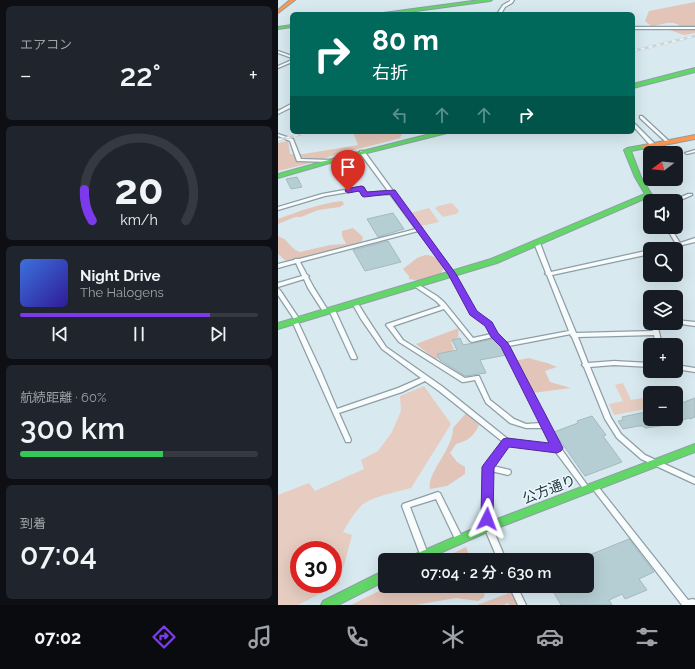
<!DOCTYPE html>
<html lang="ja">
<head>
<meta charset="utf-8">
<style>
  body { margin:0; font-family:Raleway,"Noto Sans JP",sans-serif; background:#20242c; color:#f1f3f6; height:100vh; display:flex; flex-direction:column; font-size:15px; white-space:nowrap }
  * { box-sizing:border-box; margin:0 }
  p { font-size:13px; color:#9ea1a6 }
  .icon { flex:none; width:22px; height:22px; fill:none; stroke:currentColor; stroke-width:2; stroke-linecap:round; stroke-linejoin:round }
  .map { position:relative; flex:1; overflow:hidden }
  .details { display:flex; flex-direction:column; gap:6px; padding:6px; background:#0d0f14; width:278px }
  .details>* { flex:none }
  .hud { position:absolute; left:12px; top:12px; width:345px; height:122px; border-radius:6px; box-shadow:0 4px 16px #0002; background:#00695c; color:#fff; overflow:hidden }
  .needle { width:26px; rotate:254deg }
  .fabs { position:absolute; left:365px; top:146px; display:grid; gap:8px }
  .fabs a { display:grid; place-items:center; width:40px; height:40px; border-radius:6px; background:#171b24; box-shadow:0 4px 16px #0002; font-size:20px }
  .speed { position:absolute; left:12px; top:541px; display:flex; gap:8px; font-size:20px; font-weight:700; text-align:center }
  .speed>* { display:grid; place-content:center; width:52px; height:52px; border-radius:50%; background:#171b24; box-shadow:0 4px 16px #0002; line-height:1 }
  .speed .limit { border:6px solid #d22; background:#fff; color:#111 }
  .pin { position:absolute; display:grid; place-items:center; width:34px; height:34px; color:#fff; margin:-41px -17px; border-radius:50% 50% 50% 0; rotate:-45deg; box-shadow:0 0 4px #0007 }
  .pin .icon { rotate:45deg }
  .me { position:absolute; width:44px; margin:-22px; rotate:3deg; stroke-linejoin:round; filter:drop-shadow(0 0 3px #0008) }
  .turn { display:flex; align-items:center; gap:14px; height:84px; padding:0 16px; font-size:18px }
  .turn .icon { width:52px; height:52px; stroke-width:2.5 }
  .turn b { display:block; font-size:28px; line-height:34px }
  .lanes { display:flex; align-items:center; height:38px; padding:0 16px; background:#0003; justify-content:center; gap:20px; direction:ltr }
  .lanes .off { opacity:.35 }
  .big { font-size:30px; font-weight:600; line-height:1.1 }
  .details .tile { flex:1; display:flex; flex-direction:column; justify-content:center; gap:6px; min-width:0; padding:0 14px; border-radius:6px; background:#20242c }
  .details .dial { align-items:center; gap:0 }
  .dial svg { height:104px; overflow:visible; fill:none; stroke:#363941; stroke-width:7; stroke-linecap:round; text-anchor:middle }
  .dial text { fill:#f1f3f6; stroke:none }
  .song { display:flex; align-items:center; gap:12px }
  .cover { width:48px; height:48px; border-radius:6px; background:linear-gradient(135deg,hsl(220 70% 55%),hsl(250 70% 35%)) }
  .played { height:4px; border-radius:2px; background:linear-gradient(90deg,#7c3aed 80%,#363941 80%) }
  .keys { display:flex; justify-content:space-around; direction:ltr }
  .heat { display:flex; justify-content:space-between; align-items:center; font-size:22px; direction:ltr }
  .charge { height:6px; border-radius:3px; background:linear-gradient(90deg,#34c759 60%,#363941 0) }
  .trip { position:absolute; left:100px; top:553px; width:216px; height:40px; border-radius:6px; background:#171b24; box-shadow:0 4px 16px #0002; font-weight:600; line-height:40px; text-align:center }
  .menu { display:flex; height:64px; justify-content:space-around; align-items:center; background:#090b0e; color:#9ea1a6 }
  .menu .icon { width:28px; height:28px }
  .menu .current { color:#7c3aed }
  .menu b { font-size:18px; color:#f1f3f6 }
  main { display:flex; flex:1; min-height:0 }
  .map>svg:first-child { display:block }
</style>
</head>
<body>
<main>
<section class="details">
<div class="tile"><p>エアコン</p>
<div class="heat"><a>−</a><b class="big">22°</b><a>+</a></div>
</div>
<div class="tile dial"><svg viewBox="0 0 100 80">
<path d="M14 69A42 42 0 1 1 86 69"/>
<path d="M14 69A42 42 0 0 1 8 45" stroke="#7c3aed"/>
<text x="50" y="56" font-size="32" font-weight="700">20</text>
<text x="50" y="72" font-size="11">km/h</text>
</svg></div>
<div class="tile">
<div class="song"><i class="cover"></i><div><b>Night Drive</b><p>The Halogens</p></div></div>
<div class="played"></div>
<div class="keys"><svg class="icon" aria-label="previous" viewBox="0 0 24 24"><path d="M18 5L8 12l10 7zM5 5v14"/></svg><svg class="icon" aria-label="pause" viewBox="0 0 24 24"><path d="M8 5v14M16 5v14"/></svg><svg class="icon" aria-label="next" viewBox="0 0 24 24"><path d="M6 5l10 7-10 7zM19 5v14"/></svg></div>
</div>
<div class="tile"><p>航続距離 · 60%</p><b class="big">300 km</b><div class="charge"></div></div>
<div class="tile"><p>到着</p><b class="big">07:04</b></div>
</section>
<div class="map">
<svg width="417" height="605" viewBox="0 0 417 605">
  <rect width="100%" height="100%" fill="#d8e9f0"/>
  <path fill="#e6ccc1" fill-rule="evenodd" d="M174 203 181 211 178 214 165 217 157 208 160 206Z
    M151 208 161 222 143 226 133 213Z
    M345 383 353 400 372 397V408L336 415 331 404 345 401 337 385Z
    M146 386 173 424 133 488C122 491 91 497 83 506 76 513 70 523 65 532L74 535 61 584 20 605H0V495L31 483 37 491 86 469 83 460 100 451 114 432 123 411 122 396ZM21 550H55V584H21Z"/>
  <path fill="#e2c4b8" d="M417 2V33L406 35 392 30 401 25C392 20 384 24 374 27L367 21 371 11Z
    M75 132H121L124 134 122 138 115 140 53 156 41 161 0 171V143L10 141 12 154H26L80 145Z
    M64 201 66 204 62 207 40 210 23 217H17L0 224V219C23 211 39 204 64 201Z
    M75 228 85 237 84 241C60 254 35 255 8 261L0 254V236C2 237 4 238 6 239 11 242 13 249 22 252L52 245 68 244 64 236V231Z
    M147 255C157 255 161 260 166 268L162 275 143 281 131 279V276L125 269 139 258Z
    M181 328 180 337 173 342 176 349 158 360 138 344Z
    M250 358 269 363 279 367 267 371 272 382 293 388 254 393 237 361Z
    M188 413 201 425C196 436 190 441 178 444L172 453 179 462 187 467V474L169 486 152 489C148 474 176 448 175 428Z
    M188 547 193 560H162Z
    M111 586H203L207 589 206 597 200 601 178 598 138 605H73Z
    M234 592 240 605H231L230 603 226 605H199Z"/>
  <path fill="#b5ced3" stroke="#a5b9bd" d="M19 177 24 187 13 189 8 179Z
    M115 213 126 229 100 237 89 219Z
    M110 241 123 262 87 271 75 250Z
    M182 338 185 345 215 339 224 347 228 355 202 360 208 373 187 376 162 360 159 354 179 350 174 340Z
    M417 398V417L412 419 411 418 401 421 398 417V405Z
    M372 411V419H386L389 425 367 428 365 426H360L345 429 340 421 345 420 344 417Z
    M314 416 328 435 325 436 344 462 307 476 276 432 300 423 299 421Z
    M351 539 376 572 361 579 369 590 347 599 344 594 331 600 334 605H283L272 586H309V560H299Z"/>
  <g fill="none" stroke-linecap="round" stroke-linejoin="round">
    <defs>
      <path id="street" d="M232 0H236L234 3 227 7 223 14H219L225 5 232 1Z
        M355 27H417V29H355Z
        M0 51 14 56V58L0 53Z
        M14 60V62L0 68V66Z
        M13 104H14V107L0 114V111Z
        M362 116H364L391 141V143H389L362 118Z
        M355 123H356L377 144V146H373L355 126Z
        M0 134 15 139 23 159 53 160 55 161 53 162 19 161 12 141 0 136Z
        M417 150V152L409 154 407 153Z
        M82 151H86L142 228H144V230L177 274 197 312 213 323 218 334 228 343 291 331 269 275 267 274 268 273 256 243 257 242 259 241 262 243 273 272 372 250V254L274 275 298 333 375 331 373 323H379L384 345H378L376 335 300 337 310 363 336 361 372 363V367L336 365 312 367 333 418 343 434 367 455 417 478V484L363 459 339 438 327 419 306 367 304 365 305 364 294 337 292 335 293 334 231 346 282 447 312 489 311 491 309 492 307 491 277 451 231 445 215 466 232 470 233 472 232 474 230 475 213 471 214 496 212 516 214 527 228 560H220L206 527 204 516 206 496 207 467 225 442 161 391 147 381 124 392 61 413 73 440 72 442H68L14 321 16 319 0 295V289L2 290 22 320 20 322 43 371 59 409 120 388 143 378 104 349 83 319 74 303 77 301 79 302 89 318 108 347 165 387 231 440 274 446 265 428H248L232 423 208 403 197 380 186 382H184L121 342 108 325 109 324 163 306 158 301 136 286 135 285 138 283 159 296 166 302 195 338 213 334 209 325 193 314 172 274 140 231 22 262 29 275 31 276 30 277 36 288 51 312 50 313H46L30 288 26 279 0 287V283L24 276 18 263 0 268V264L16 260 17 259H21L138 229 112 194 87 195H85L82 190 47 196 0 210V207L44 194 83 187H85L88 193 110 191 82 153ZM166 309 192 341 194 342 215 337 225 346 263 423 248 424 236 419 212 400 201 376H199L187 378 125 340 115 326Z
        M369 194H373L376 201 372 202 369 195Z
        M410 194H414V195L398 202V201H394Z
        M388 227H392L402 243 417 238V242L404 245V247C398 248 391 249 384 249L385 248 398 244Z
        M54 308 57 310 79 358 78 359H74L73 358 51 310Z
        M398 320 417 322V326L396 323H398Z
        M398 365 417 368V372L398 369Z
        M316 483 318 484 410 600 415 599 417 600V605H404L314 488 313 486 314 484Z
        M160 492 162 493 185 539 184 541 181 542 178 541 158 499 132 507 150 554 149 556 146 557 143 556 142 554 124 506 125 504Z
        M231 586H239L248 605H240Z"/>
      <path id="fast" d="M202 0H214L212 1 116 14H103L105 13Z
        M14 25V27L0 29V27Z
        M417 68V72L355 88V84Z
        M160 132H170L169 133 69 158 0 178V174L65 156Z
        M366 145 369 147 368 148 353 151 363 177 374 195 373 196 219 263 0 329V323L213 259 367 194 357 177 346 150 349 148Z
        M417 444V452L214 530 146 560H130L131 557 206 524Z
        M107 570V581L60 605H43L45 601Z"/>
      <path id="slow" d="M12 0H17L0 13V10Z
        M417 135V139L366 149 363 147 366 145Z"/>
    </defs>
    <use href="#street" stroke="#8d9fa6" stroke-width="2.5"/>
    <use href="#fast" stroke="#8d9fa6" stroke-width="2"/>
    <use href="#slow" stroke="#8d9fa6" stroke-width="2"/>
    <use href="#street" fill="#f9fcfd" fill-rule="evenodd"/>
    <use href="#fast" fill="#63d668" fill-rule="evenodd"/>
    <use href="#slow" fill="#ff974d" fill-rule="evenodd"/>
    <defs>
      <path id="rail" d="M355 51 417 36
        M0 140 32 132"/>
    </defs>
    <use href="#rail" stroke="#ced4d6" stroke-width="2.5"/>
    <use href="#rail" stroke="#ecf7fb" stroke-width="1.5" stroke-dasharray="4" stroke-linecap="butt"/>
  </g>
  <path fill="#7c3aed" stroke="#51269a" d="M83 186 86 187 89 192 117 190 178 274 199 311 214 322 220 333 230 343 285 448 283 451 279 453 231 447 216 468 215 519 213 523 209 524 205 523 203 519 204 467 206 464 225 439 229 438 271 443 223 347 213 337 207 326 192 315 170 274 112 194 86 197 84 196 81 191 70 193 67 191 68 189Z"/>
  <g text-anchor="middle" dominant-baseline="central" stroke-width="3" stroke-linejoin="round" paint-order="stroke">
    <g font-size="14" fill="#1c333b" stroke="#ecf7fb">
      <text transform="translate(271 489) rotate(-21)">公方通り</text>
    </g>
  </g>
</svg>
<div class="fabs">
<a><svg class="needle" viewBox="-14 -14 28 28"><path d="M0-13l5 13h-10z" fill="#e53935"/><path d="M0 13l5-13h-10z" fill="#9ea1a6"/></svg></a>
<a><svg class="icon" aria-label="sound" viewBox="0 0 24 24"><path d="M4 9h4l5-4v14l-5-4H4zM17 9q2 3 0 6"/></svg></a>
<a><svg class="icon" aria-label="search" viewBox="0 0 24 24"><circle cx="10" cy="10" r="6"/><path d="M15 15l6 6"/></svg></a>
<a><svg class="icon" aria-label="layers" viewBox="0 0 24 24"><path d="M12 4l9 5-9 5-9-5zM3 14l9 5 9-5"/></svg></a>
<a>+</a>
<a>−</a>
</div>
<div class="speed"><div class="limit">30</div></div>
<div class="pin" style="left:70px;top:191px;background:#d93025"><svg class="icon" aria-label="arrive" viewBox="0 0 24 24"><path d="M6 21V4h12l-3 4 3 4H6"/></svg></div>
<svg class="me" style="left:209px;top:519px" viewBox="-20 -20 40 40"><path d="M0-17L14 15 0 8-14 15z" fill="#7c3aed" stroke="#fff" stroke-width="4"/></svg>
<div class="trip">07:04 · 2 分 · 630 m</div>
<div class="hud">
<div class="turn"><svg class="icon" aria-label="right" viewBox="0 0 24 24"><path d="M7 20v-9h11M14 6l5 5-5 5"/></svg><div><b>80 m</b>右折</div></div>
<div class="lanes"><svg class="icon off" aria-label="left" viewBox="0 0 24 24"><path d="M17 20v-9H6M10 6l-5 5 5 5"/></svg><svg class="icon off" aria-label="ahead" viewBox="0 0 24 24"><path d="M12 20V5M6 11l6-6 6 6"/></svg><svg class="icon off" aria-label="ahead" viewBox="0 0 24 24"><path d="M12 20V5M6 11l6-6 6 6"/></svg><svg class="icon" aria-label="right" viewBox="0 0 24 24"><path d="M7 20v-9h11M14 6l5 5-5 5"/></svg></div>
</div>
</div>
</main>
<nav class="menu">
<b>07:02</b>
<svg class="icon current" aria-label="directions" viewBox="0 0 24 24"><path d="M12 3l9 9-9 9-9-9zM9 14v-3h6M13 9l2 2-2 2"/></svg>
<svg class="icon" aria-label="music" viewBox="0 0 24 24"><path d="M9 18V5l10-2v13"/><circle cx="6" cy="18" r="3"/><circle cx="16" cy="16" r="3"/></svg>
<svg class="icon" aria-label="phone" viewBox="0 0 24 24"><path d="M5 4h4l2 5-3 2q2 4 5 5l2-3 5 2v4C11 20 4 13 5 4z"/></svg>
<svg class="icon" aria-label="climate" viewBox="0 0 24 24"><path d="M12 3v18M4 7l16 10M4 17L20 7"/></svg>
<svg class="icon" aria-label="car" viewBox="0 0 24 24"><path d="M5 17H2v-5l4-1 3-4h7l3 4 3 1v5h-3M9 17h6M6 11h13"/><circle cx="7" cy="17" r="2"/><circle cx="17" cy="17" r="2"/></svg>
<svg class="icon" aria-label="filters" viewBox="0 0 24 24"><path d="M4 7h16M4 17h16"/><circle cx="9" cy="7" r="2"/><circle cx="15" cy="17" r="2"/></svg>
</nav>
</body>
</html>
